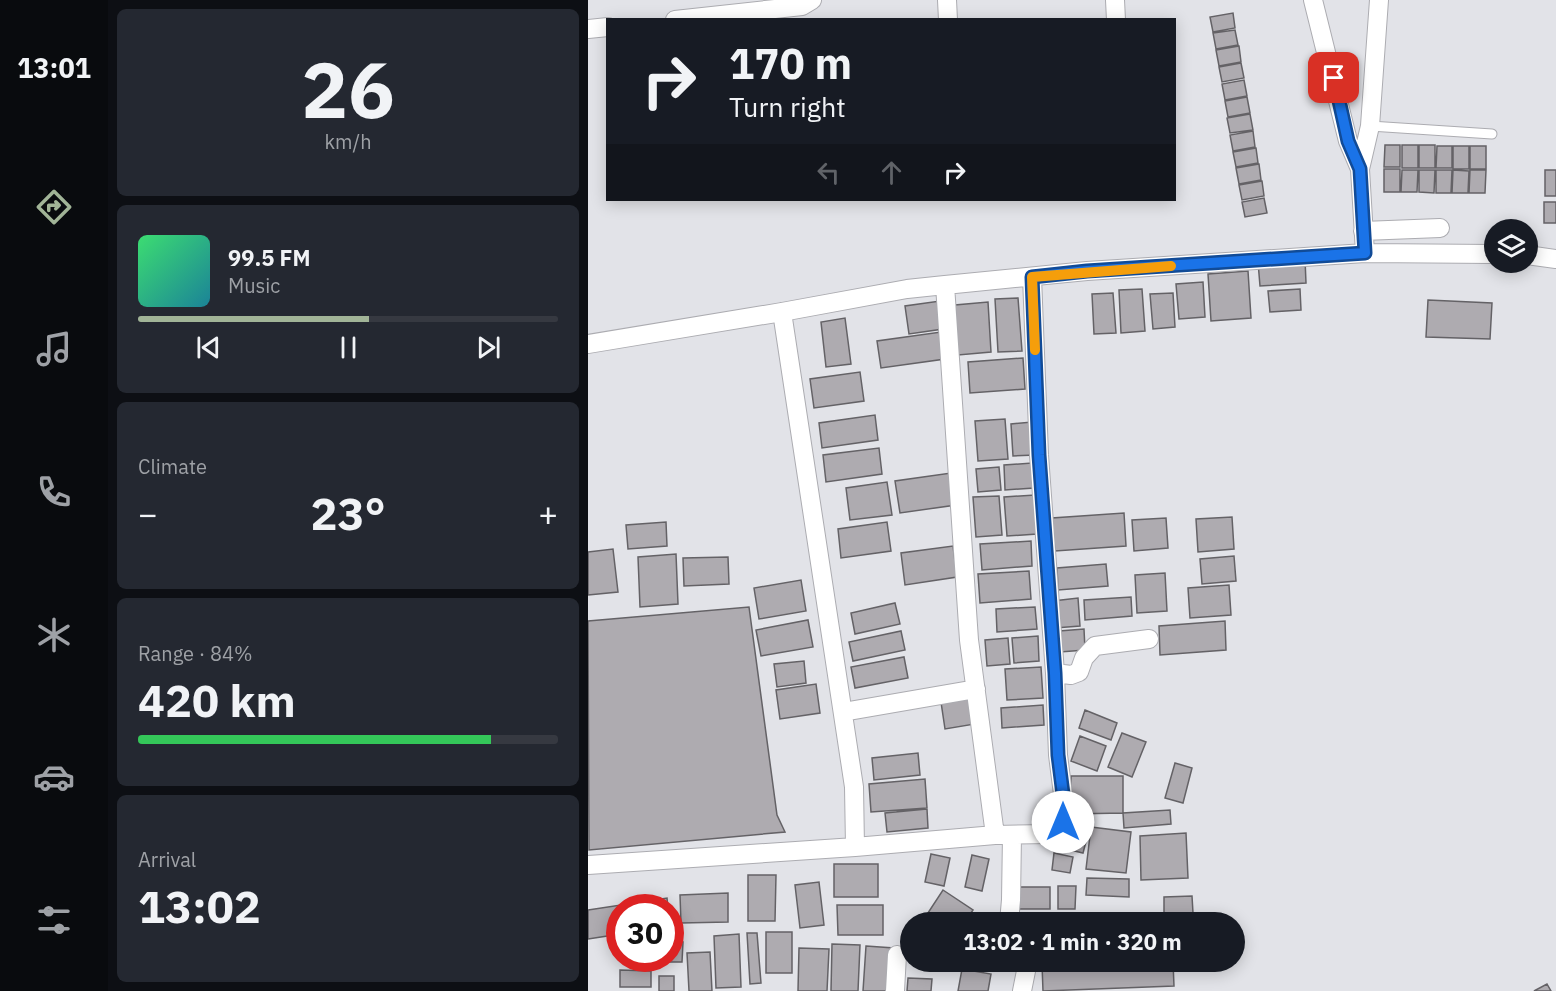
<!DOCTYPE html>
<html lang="en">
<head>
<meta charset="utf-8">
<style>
  body { margin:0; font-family:"IBM Plex Sans",sans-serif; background:#242831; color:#f1f3f6; height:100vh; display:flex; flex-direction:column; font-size:22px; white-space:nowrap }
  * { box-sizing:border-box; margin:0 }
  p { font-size:20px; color:#9ea1a6 }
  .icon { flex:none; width:33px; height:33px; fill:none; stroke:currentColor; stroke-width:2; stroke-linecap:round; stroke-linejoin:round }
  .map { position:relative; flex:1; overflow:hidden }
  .side { display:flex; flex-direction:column; gap:9px; padding:9px; background:#0d0f14; width:480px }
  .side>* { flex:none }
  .hud { position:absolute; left:18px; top:18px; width:570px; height:183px; border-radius:0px; box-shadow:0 3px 15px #0003; background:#171b24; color:#f1f3f6; overflow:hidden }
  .tools { position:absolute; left:896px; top:219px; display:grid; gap:12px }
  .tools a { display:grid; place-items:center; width:54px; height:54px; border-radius:50%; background:#171b24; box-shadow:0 3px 15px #0003; font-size:30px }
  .speed { position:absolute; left:18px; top:894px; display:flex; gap:12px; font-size:30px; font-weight:700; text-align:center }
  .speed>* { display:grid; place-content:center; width:78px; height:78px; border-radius:50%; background:#171b24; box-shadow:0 3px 15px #0003; line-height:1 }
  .speed .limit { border:9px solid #d22; background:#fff; color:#111 }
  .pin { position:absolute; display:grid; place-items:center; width:51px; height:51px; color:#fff; margin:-26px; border-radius:12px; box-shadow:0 3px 9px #0006 }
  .me { position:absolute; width:66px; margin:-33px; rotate:0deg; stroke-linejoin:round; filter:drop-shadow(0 0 4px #0008) }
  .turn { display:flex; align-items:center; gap:21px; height:126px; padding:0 24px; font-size:27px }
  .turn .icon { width:78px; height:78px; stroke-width:2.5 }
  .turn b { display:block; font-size:42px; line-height:51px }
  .lanes { display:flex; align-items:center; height:57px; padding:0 24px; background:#0003; justify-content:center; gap:30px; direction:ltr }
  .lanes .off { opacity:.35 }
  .big { font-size:45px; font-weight:700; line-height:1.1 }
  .side .widget { flex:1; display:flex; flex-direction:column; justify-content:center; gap:9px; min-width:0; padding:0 21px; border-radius:9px; background:#242831 }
  .side .dial { align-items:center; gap:0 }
  .dial b { font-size:78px; line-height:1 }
  .song { display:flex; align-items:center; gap:18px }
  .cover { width:72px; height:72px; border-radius:9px; background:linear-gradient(135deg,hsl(140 70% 55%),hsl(190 70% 35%)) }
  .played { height:6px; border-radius:3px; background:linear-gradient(90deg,#a1b497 55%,#363941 55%) }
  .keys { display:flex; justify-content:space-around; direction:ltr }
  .heat { display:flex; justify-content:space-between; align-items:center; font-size:33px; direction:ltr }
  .charge { height:9px; border-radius:4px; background:linear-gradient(90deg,#34c759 84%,#363941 0) }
  .trip { position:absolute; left:312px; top:912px; width:345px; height:60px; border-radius:30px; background:#171b24; box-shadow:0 3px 15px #0003; font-weight:700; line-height:60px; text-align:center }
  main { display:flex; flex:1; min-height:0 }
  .dock { display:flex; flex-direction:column; width:108px; justify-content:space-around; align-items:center; background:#090b0e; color:#9ea1a6 }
  .dock .icon { width:42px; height:42px }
  .dock .selected { color:#a1b497 }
  .dock b { font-size:27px; color:#f1f3f6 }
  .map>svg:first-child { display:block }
</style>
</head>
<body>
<main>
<nav class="dock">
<b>13:01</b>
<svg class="icon selected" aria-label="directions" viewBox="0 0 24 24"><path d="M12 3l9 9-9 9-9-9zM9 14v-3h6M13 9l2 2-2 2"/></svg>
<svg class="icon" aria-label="music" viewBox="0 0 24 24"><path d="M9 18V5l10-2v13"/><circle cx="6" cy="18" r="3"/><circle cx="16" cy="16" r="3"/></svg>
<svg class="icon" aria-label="phone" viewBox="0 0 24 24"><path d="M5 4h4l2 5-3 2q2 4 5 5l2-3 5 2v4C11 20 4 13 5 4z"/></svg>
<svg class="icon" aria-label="climate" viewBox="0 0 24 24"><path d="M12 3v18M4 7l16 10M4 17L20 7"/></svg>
<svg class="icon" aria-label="car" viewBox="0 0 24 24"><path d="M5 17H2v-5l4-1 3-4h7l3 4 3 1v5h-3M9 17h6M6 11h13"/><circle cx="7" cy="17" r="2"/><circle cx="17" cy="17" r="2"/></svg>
<svg class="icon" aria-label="filters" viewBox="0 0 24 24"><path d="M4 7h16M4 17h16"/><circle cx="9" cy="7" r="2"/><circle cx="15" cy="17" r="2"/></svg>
</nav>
<section class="side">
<div class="widget dial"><b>26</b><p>km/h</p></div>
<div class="widget">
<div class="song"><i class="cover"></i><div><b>99.5 FM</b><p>Music</p></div></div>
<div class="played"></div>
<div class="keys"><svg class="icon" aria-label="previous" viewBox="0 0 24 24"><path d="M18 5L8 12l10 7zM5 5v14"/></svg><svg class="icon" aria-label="pause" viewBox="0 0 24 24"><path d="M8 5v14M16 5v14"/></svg><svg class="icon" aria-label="next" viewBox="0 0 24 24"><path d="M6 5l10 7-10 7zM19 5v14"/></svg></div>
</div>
<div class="widget"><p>Climate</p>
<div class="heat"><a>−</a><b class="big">23°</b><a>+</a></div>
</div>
<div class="widget"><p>Range · 84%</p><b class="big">420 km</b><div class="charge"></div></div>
<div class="widget"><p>Arrival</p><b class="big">13:02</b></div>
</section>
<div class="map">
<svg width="968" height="991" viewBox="0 0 968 991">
  <rect width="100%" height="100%" fill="#e2e3e8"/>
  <path fill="#aeabb0" stroke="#646266" stroke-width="1.5" d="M645 13 647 28 625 32 622 17Z
    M647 30 650 45 628 49 625 33Z
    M651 46 653 62 631 66 628 50Z
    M653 63 656 78 634 82 631 67Z
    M656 80 659 96 637 100 634 84Z
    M659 97 662 113 640 117 637 101Z
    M662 114 665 130 642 133 639 118Z
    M665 131 667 147 645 151 642 135Z
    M797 145H812V167H796Z
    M814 145H830V168H814Z
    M831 145H847V168H831Z
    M849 146H864V168H848Z
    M865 146H881V169H865Z
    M882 146H898V169H882Z
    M668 148 670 163 648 167 645 152Z
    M671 164 673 180 651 184 648 168Z
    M796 169H812V192H796Z
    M814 170H830L829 192H813Z
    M831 170H847L846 193 831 192Z
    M848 170H864L863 193H848Z
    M865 170 881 171 880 193H864Z
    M882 170H898L897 193H881Z
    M957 170H968V196H957Z
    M674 181 676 196 654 200 651 185Z
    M676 198 679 213 657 217 654 202Z
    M956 202H968V223H956Z
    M717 259 718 283 672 286 670 262Z
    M660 271 663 318 623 321 620 274Z
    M615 282 617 317 591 319 588 284Z
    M554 289 557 331 533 333 531 290Z
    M712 289 713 310 682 312 680 291Z
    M525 293 528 333 506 334 504 294Z
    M585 293 587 327 565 329 562 294Z
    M430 298 434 351 410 352 407 299Z
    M840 300 904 303 902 339 838 337Z
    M352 301 355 329 321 334 317 306Z
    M400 302 403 352 370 355 367 305Z
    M257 318 263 364 238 367 233 322Z
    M353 332 357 359 293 368 289 341Z
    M435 358 437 389 382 393 380 362Z
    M272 372 276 401 226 408 222 379Z
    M287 415 290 440 234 448 231 423Z
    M417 419 420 459 390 461 387 421Z
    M444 422 447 455 425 456 423 424Z
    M291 448 294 474 238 482 235 455Z
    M444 463 446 488 417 490 416 465Z
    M411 467 413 490 390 492 388 469Z
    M363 473 368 505 312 513 307 481Z
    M299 482 304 515 262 520 258 488Z
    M447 495 449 534 419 536 416 497Z
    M411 496 414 535 388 537 385 497Z
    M536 513 538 546 467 551 464 518Z
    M644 517 646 549 610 552 608 519Z
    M578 518 580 548 546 551 544 520Z
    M78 522 79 546 40 549 38 525Z
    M299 522 303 551 253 558 250 529Z
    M443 541 444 566 394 570 392 544Z
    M365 546 369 577 317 585 313 553Z
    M25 549 30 592 0 595V552Z
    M88 554 90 604 52 607 50 557Z
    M646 556 648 581 614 584 612 559Z
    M140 557 141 584 96 586 95 558Z
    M518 564 520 586 470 590 469 568Z
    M441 571 443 599 392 603 390 574Z
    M577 573 579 611 549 613 547 575Z
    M213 580 218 611 171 619 166 588Z
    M641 585 643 615 602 618 600 588Z
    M543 597 544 616 497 620 496 600Z
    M490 598 492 626 467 628 465 601Z
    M307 603 312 624 267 634 263 613Z
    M161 607 189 815 197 832 1 850 0 621Z
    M447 607 449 629 409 632 408 609Z
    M220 620 225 647 173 656 168 630Z
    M637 621 638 650 572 655 571 626Z
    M496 629 497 650 472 652 471 631Z
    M313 631 317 650 265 661 261 642Z
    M450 636 451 661 426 663 424 638Z
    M420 638 422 664 399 666 397 640Z
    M316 657 320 678 267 688 263 667Z
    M216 661 218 683 189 687 186 664Z
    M453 667 455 698 419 700 417 669Z
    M228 684 232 713 192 719 188 690Z
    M383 697 387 724 357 729 353 702Z
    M455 705 456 725 414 728 413 708Z
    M497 710 529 723 523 740 491 728Z
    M534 733 558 742 544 777 520 767Z
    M492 736 518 746 509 771 483 761Z
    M330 753 332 775 286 780 284 758Z
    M587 763 604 768 595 803 577 798Z
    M483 776H535V813L483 814Z
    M337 779 339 808 283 812 281 784Z
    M339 809 340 828 299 832 297 813Z
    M582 810 583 824 536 828 535 813Z
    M481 821 502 826 495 853 474 848Z
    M503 827 543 832 538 873 498 869Z
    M598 833 600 878 553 880 552 836Z
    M466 853 485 857 482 873 464 870Z
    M343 854 362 858 356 886 337 882Z
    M384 855 401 859 394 891 377 887Z
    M246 864H290V897H246Z
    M160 875H188L187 921H160Z
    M499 878 541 879V897L498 895Z
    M231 882 236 925 212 928 207 885Z
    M470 886H488L487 909H470Z
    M430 887H462V909H430Z
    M355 890 385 910 377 922H334Z
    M140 893V922L93 923 92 895Z
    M604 896 605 913 576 914V897Z
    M79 898 80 908H32V934L0 939V910Z
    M249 905H295V935H250Z
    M492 915V922H450L449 917Z
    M606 920V922H558V921Z
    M178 932H204V973H178Z
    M159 933H169L173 983 162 984Z
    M151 934 153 987 128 988 126 936Z
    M82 941 95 942 94 962H74V958H82Z
    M244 944 272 945 270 991H243Z
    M278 946 306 948 303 991H275Z
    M211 948 241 949 239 991H210Z
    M122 952 124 991H101L99 953Z
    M40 958H64L63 964 40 962Z
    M506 962H585L586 986 455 991 454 964Z
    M374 969 403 974 400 991H370Z
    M32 970 63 971V987H32Z
    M71 976H86V991H71Z
    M320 978 344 979 343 991H319Z
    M959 984 963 991H946Z"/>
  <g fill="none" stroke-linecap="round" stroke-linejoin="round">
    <defs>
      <path id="service" d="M782 126 904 134"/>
      <path id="minor" d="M359 0 360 20
        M527 0 528 20
        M725 0 760 141 772 169
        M87 20 214 6 224 0
        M0 29 20 27
        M775 231 852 228
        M777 253 772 169 782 126 791 0
        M939 255 968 259
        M0 344 194 312 319 289 357 285 499 271 777 253 906 254
        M467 673 483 675 491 672 496 658 507 646 561 639
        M255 712 388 689
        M407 835 462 834 471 830 477 810 470 755 467 673 451 455 444 277
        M267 847 407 835 381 640 357 285
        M0 865 267 847 266 787 194 312
        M421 922 423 900 424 835
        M307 991 309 955
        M434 991 439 966 438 962"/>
    </defs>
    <use href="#service" stroke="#acacb1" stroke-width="11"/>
    <use href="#minor" stroke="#acacb1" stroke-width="20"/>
    <use href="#service" stroke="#fff" stroke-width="9"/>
    <use href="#minor" stroke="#fff" stroke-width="18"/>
  </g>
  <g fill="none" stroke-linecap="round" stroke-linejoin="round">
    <defs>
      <path id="route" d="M475 822 477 810 470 755 467 673 451 455 444 277 499 271 777 253 772 169 760 141 746 78"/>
    </defs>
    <use href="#route" stroke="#114b97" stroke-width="15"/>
    <use href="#route" stroke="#1a73e8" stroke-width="10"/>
    <path stroke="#f59e0b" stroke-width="10" d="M447 350 444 277 583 266"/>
  </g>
</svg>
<div class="tools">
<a><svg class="icon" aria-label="layers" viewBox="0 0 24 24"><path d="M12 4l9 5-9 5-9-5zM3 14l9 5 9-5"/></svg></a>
</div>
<div class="speed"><div class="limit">30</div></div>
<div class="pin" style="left:746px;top:78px;background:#d93025"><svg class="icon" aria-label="arrive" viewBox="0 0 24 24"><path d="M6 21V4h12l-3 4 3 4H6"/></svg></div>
<svg class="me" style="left:475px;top:822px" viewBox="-20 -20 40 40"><circle r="19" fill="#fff"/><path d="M0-13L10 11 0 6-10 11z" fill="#1a73e8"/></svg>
<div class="trip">13:02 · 1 min · 320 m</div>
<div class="hud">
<div class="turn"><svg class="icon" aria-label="right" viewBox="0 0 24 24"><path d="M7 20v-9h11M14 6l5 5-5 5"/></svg><div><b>170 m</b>Turn right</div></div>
<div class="lanes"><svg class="icon off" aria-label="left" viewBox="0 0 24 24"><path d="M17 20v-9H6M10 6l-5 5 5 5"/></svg><svg class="icon off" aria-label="ahead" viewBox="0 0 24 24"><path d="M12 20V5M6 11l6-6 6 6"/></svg><svg class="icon" aria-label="right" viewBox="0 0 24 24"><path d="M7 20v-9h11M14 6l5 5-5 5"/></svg></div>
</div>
</div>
</main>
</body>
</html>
